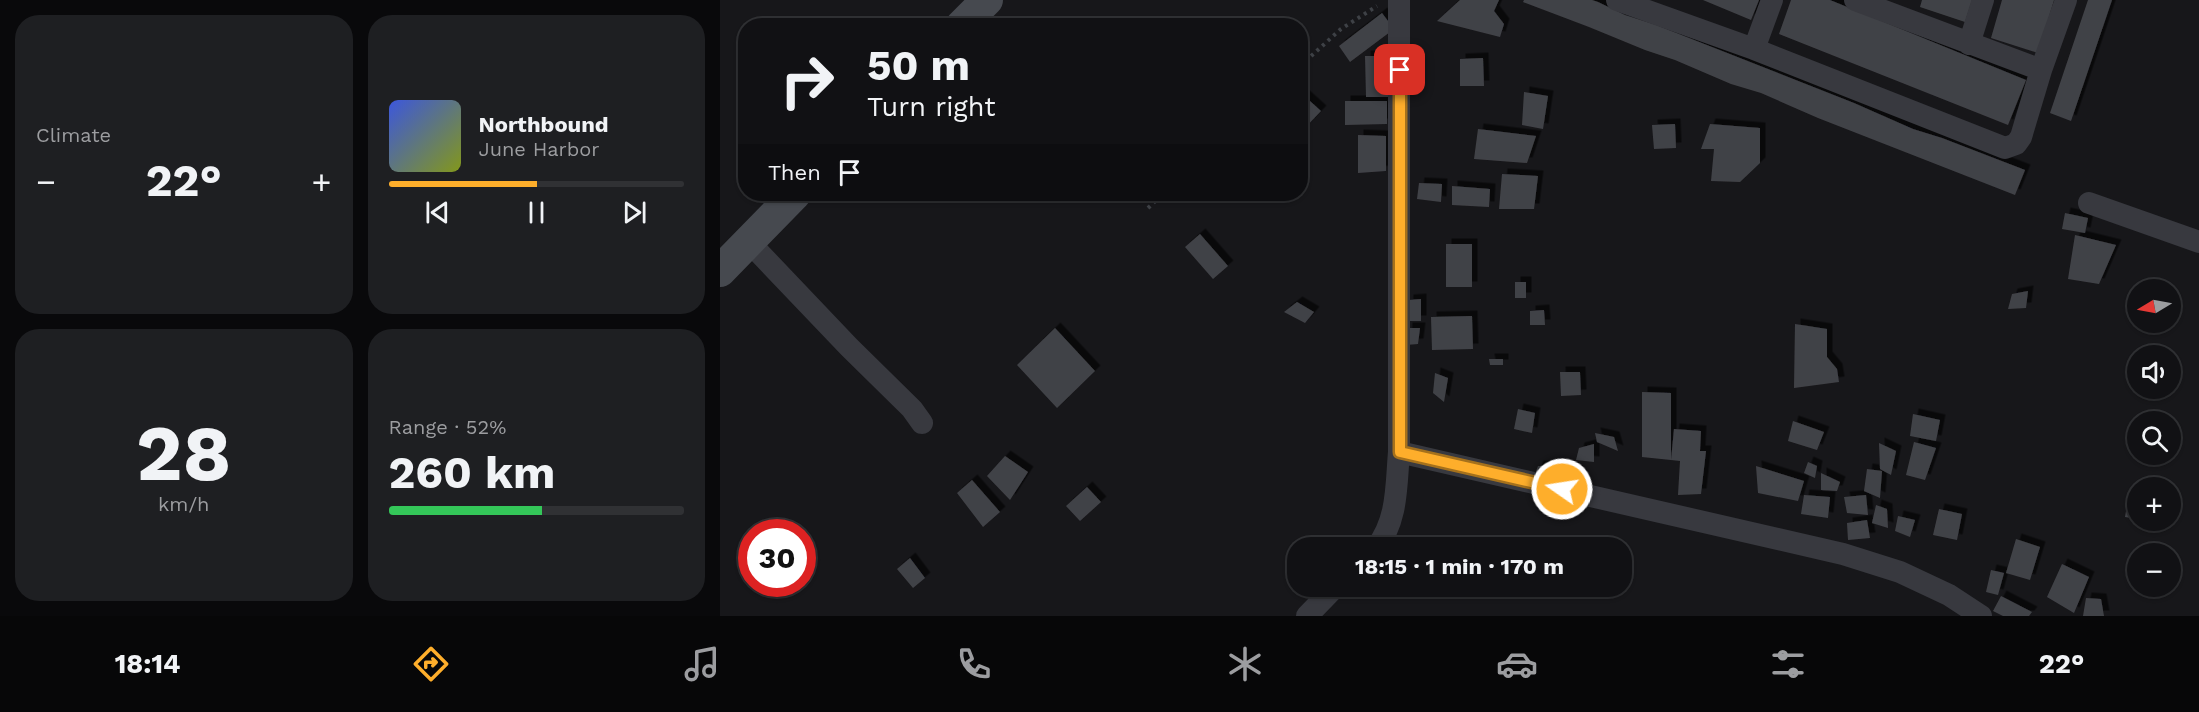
<!DOCTYPE html>
<html lang="en">
<head>
<meta charset="utf-8">
<style>
  body { margin:0; font-family:"Work Sans",sans-serif; background:#1e1f22; color:#f1f3f6; height:100vh; display:flex; flex-direction:column; font-size:22px; white-space:nowrap }
  * { box-sizing:border-box; margin:0 }
  p { font-size:20px; color:#9c9da0 }
  .icon { flex:none; width:33px; height:33px; fill:none; stroke:currentColor; stroke-width:2; stroke-linecap:round; stroke-linejoin:round }
  .map { position:relative; flex:1; overflow:hidden }
  .sheet { display:flex; flex-direction:column; gap:15px; padding:15px; background:#09090b; width:720px }
  .sheet>* { flex:none }
  .banner { position:absolute; left:18px; top:18px; width:570px; height:183px; border-radius:24px; box-shadow:0 2px 4px #0004,0 0 0 2px #303134; background:#111114; color:#f1f3f6; overflow:hidden }
  .needle { width:39px; rotate:260deg }
  .tools { position:absolute; left:1407px; top:279px; display:grid; gap:12px }
  .tools a { display:grid; place-items:center; width:54px; height:54px; border-radius:50%; background:#111114; box-shadow:0 2px 4px #0004,0 0 0 2px #303134; font-size:30px }
  .speed { position:absolute; left:18px; top:519px; display:flex; gap:12px; font-size:30px; font-weight:700; text-align:center }
  .speed>* { display:grid; place-content:center; width:78px; height:78px; border-radius:50%; background:#111114; box-shadow:0 2px 4px #0004,0 0 0 2px #303134; line-height:1 }
  .speed .limit { border:9px solid #d22; background:#fff; color:#111 }
  .pin { position:absolute; display:grid; place-items:center; width:51px; height:51px; color:#fff; margin:-26px; border-radius:12px; box-shadow:0 3px 9px #0006 }
  .me { position:absolute; width:66px; margin:-33px; rotate:283deg; stroke-linejoin:round; filter:drop-shadow(0 0 4px #0008) }
  .turn { display:flex; align-items:center; gap:21px; height:126px; padding:0 30px; font-size:27px }
  .turn .icon { width:78px; height:78px; stroke-width:2.5 }
  .turn b { display:block; font-size:42px; line-height:51px }
  .then { display:flex; align-items:center; height:57px; padding:0 30px; background:#0003; gap:12px; font-size:22px }
  .big { font-size:45px; font-weight:700; line-height:1.1 }
  .sheet .card { flex:1; display:flex; flex-direction:column; justify-content:center; gap:9px; min-width:0; padding:0 21px; border-radius:24px; background:#1e1f22 }
  .sheet .dial { align-items:center; gap:0 }
  .dial b { font-size:78px; line-height:1 }
  .song { display:flex; align-items:center; gap:18px }
  .cover { width:72px; height:72px; border-radius:9px; background:linear-gradient(135deg,hsl(230 70% 55%),hsl(70 70% 35%)) }
  .played { height:6px; border-radius:3px; background:linear-gradient(90deg,#feae2b 50%,#303134 50%) }
  .keys { display:flex; justify-content:space-around; direction:ltr }
  .heat { display:flex; justify-content:space-between; align-items:center; font-size:33px; direction:ltr }
  .charge { height:9px; border-radius:4px; background:linear-gradient(90deg,#34c759 52%,#303134 0) }
  .sheet .tiles { flex:1; display:grid; gap:15px; grid-template-columns:repeat(2,1fr) }
  .trip { position:absolute; left:567px; top:537px; width:345px; height:60px; border-radius:24px; background:#111114; box-shadow:0 2px 4px #0004,0 0 0 2px #303134; font-weight:700; line-height:60px; text-align:center }
  .tab-bar { display:flex; height:96px; justify-content:space-around; align-items:center; background:#070708; color:#9c9da0 }
  .tab-bar .icon { width:42px; height:42px }
  .tab-bar .selected { color:#feae2b }
  .tab-bar b { font-size:27px; color:#f1f3f6 }
  main { display:flex; flex:1; min-height:0 }
  .map>svg:first-child { display:block }
</style>
</head>
<body>
<main>
<section class="sheet">
<div class="tiles">
<div class="card"><p>Climate</p>
<div class="heat"><a>−</a><b class="big">22°</b><a>+</a></div>
</div>
<div class="card">
<div class="song"><i class="cover"></i><div><b>Northbound</b><p>June Harbor</p></div></div>
<div class="played"></div>
<div class="keys"><svg class="icon" aria-label="previous" viewBox="0 0 24 24"><path d="M18 5L8 12l10 7zM5 5v14"/></svg><svg class="icon" aria-label="pause" viewBox="0 0 24 24"><path d="M8 5v14M16 5v14"/></svg><svg class="icon" aria-label="next" viewBox="0 0 24 24"><path d="M6 5l10 7-10 7zM19 5v14"/></svg></div>
</div>
<div class="card dial"><b>28</b><p>km/h</p></div>
<div class="card"><p>Range · 52%</p><b class="big">260 km</b><div class="charge"></div></div>
</div>
</section>
<div class="map">
<svg width="1479" height="616" viewBox="0 0 1479 616">
  <defs>
    <filter id="shadow"><feDropShadow dx="5.5" dy="-5.5" stdDeviation="0" flood-color="#0009"/></filter>
  </defs>
  <rect width="100%" height="100%" fill="#17171a"/>
  <path fill="#414247" filter="url(#shadow)" d="M740 0H779L774 11 784 24 780 37 717 21Z
    M804 0H872L878 2 905 15 936 25 1134 103 1193 129 1222 138 1305 170 1295 195 1098 118 1041 93 1011 84 955 60 925 50 869 27 803 2Z
    M983 0H1039L1031 20Z
    M1071 0H1110L1306 80 1288 125 1059 34Z
    M1202 0H1252L1245 22 1200 7Z
    M1282 0H1334L1318 53 1271 38Z
    M1368 0H1392L1351 121 1330 113Z
    M662 13 674 29 630 62 619 46Z
    M645 56H672L673 97H646Z
    M763 58 764 86H740V59Z
    M580 92 601 111 580 133Z
    M804 92 828 96 823 129 802 125Z
    M625 101H667V124L625 125Z
    M955 124 956 148 934 149 932 125Z
    M990 124 1040 128V163L1020 182 991 181 994 149H981Z
    M758 129 816 136 807 163 754 159Z
    M638 135 666 136V171L638 173Z
    M782 174 818 176 814 209H779Z
    M699 183 722 184 721 202 697 199Z
    M732 186 770 189 769 207 732 205Z
    M1345 213 1368 218 1365 233 1342 229Z
    M480 234 508 266 493 279 465 247Z
    M1355 235 1396 245 1379 284 1348 279Z
    M726 244H752V287H726Z
    M795 282H806V298H795Z
    M1308 291 1306 308 1288 309 1292 294Z
    M701 299V321H687L688 300Z
    M577 302 594 312 585 323 564 312Z
    M824 310 825 325H810V311Z
    M752 316 753 349 712 350 711 317Z
    M1075 324 1107 329V357L1117 369 1119 382 1074 388Z
    M335 328 375 371 337 408 297 365Z
    M687 328H700L698 344 686 345Z
    M769 359H783V365H770Z
    M840 372H860L861 395 841 396Z
    M715 373 728 378 724 402 713 393Z
    M922 392 951 393V460L922 457Z
    M798 409 815 413 812 433 794 429Z
    M1193 414 1220 420 1216 441 1190 436Z
    M1073 421 1104 432 1097 450 1068 441Z
    M954 429 981 431 980 451H986L981 494 958 495 960 461 951 460Z
    M875 433 894 437 898 451 877 442Z
    M1194 442 1216 448 1205 480 1186 475Z
    M1159 443 1176 451 1171 475 1160 469Z
    M874 444V462L856 460 859 448Z
    M285 456 308 472 290 500 267 476Z
    M1088 462 1097 466 1095 478 1084 473Z
    M818 466H826L824 476 815 474Z
    M1036 466 1084 481 1078 501 1038 493Z
    M1147 469 1162 471 1160 498 1144 491Z
    M1101 473 1120 482 1117 491 1101 490Z
    M252 480 280 512 263 527 237 493Z
    M367 487 381 502 360 521 346 506Z
    M1084 495 1110 497 1108 518 1081 514Z
    M1146 495 1148 515 1127 513 1124 497Z
    M1418 504V519L1405 517 1407 505Z
    M1156 505 1167 509 1168 528 1152 523Z
    M1219 509 1242 514 1237 540 1213 535Z
    M1178 516 1195 520 1190 537 1175 531Z
    M1147 520 1150 538 1128 540 1127 523Z
    M1296 539 1320 547 1310 580 1286 573Z
    M190 558 205 578 193 588 177 569Z
    M1342 564 1369 577 1354 613 1327 597Z
    M1271 570 1284 573 1278 595 1266 592Z
    M1281 596 1312 612 1309 616H1283L1273 611Z
    M1366 598 1381 599 1384 616H1363Z"/>
  <g fill="none" stroke-linecap="round" stroke-linejoin="round">
    <path stroke="#3e4146" stroke-width="4" stroke-dasharray="3 4.5" stroke-linecap="butt" d="M580 66 621 29 657 6
      M428 208 443 194"/>
    <path stroke="#38393f" stroke-width="22" d="M897 0 1034 49 1285 148 1296 144 1301 137 1321 70 1346 0
      M1135 0 1321 70
      M1249 44 1263 0
      M1034 49 1052 0
      M1369 203 1479 242
      M28 241 129 347 192 409 202 423
      M679 452 1123 554 1180 572 1229 595 1261 616
      M656 548C678 520 676 486 679 452V0
      M587 616 616 586"/>
    <path stroke="#46494f" stroke-width="32" d="M241 26 267 0
      M0 271 75 194"/>
  </g>
  <g fill="none" stroke-linecap="round" stroke-linejoin="round">
    <defs>
      <path id="route" d="M680 70V452L842 489"/>
    </defs>
    <use href="#route" stroke="#a5711c" stroke-width="15"/>
    <use href="#route" stroke="#feae2b" stroke-width="10"/>
  </g>
</svg>
<div class="tools">
<a><svg class="needle" viewBox="-14 -14 28 28"><path d="M0-13l5 13h-10z" fill="#e53935"/><path d="M0 13l5-13h-10z" fill="#9c9da0"/></svg></a>
<a><svg class="icon" aria-label="sound" viewBox="0 0 24 24"><path d="M4 9h4l5-4v14l-5-4H4zM17 9q2 3 0 6"/></svg></a>
<a><svg class="icon" aria-label="search" viewBox="0 0 24 24"><circle cx="10" cy="10" r="6"/><path d="M15 15l6 6"/></svg></a>
<a>+</a>
<a>−</a>
</div>
<div class="speed"><div class="limit">30</div></div>
<div class="pin" style="left:680px;top:70px;background:#d93025"><svg class="icon" aria-label="arrive" viewBox="0 0 24 24"><path d="M6 21V4h12l-3 4 3 4H6"/></svg></div>
<svg class="me" style="left:842px;top:489px" viewBox="-20 -20 40 40"><circle r="17" fill="#feae2b" stroke="#fff" stroke-width="3"/><path d="M0-11L8 9 0 5-8 9z" fill="#fff"/></svg>
<div class="trip">18:15 · 1 min · 170 m</div>
<div class="banner">
<div class="turn"><svg class="icon" aria-label="right" viewBox="0 0 24 24"><path d="M7 20v-9h11M14 6l5 5-5 5"/></svg><div><b>50 m</b>Turn right</div></div>
<div class="then">Then<svg class="icon" aria-label="arrive" viewBox="0 0 24 24"><path d="M6 21V4h12l-3 4 3 4H6"/></svg></div>
</div>
</div>
</main>
<nav class="tab-bar">
<b>18:14</b>
<svg class="icon selected" aria-label="directions" viewBox="0 0 24 24"><path d="M12 3l9 9-9 9-9-9zM9 14v-3h6M13 9l2 2-2 2"/></svg>
<svg class="icon" aria-label="music" viewBox="0 0 24 24"><path d="M9 18V5l10-2v13"/><circle cx="6" cy="18" r="3"/><circle cx="16" cy="16" r="3"/></svg>
<svg class="icon" aria-label="phone" viewBox="0 0 24 24"><path d="M5 4h4l2 5-3 2q2 4 5 5l2-3 5 2v4C11 20 4 13 5 4z"/></svg>
<svg class="icon" aria-label="climate" viewBox="0 0 24 24"><path d="M12 3v18M4 7l16 10M4 17L20 7"/></svg>
<svg class="icon" aria-label="car" viewBox="0 0 24 24"><path d="M5 17H2v-5l4-1 3-4h7l3 4 3 1v5h-3M9 17h6M6 11h13"/><circle cx="7" cy="17" r="2"/><circle cx="17" cy="17" r="2"/></svg>
<svg class="icon" aria-label="filters" viewBox="0 0 24 24"><path d="M4 7h16M4 17h16"/><circle cx="9" cy="7" r="2"/><circle cx="15" cy="17" r="2"/></svg>
<b>22°</b>
</nav>
</body>
</html>
